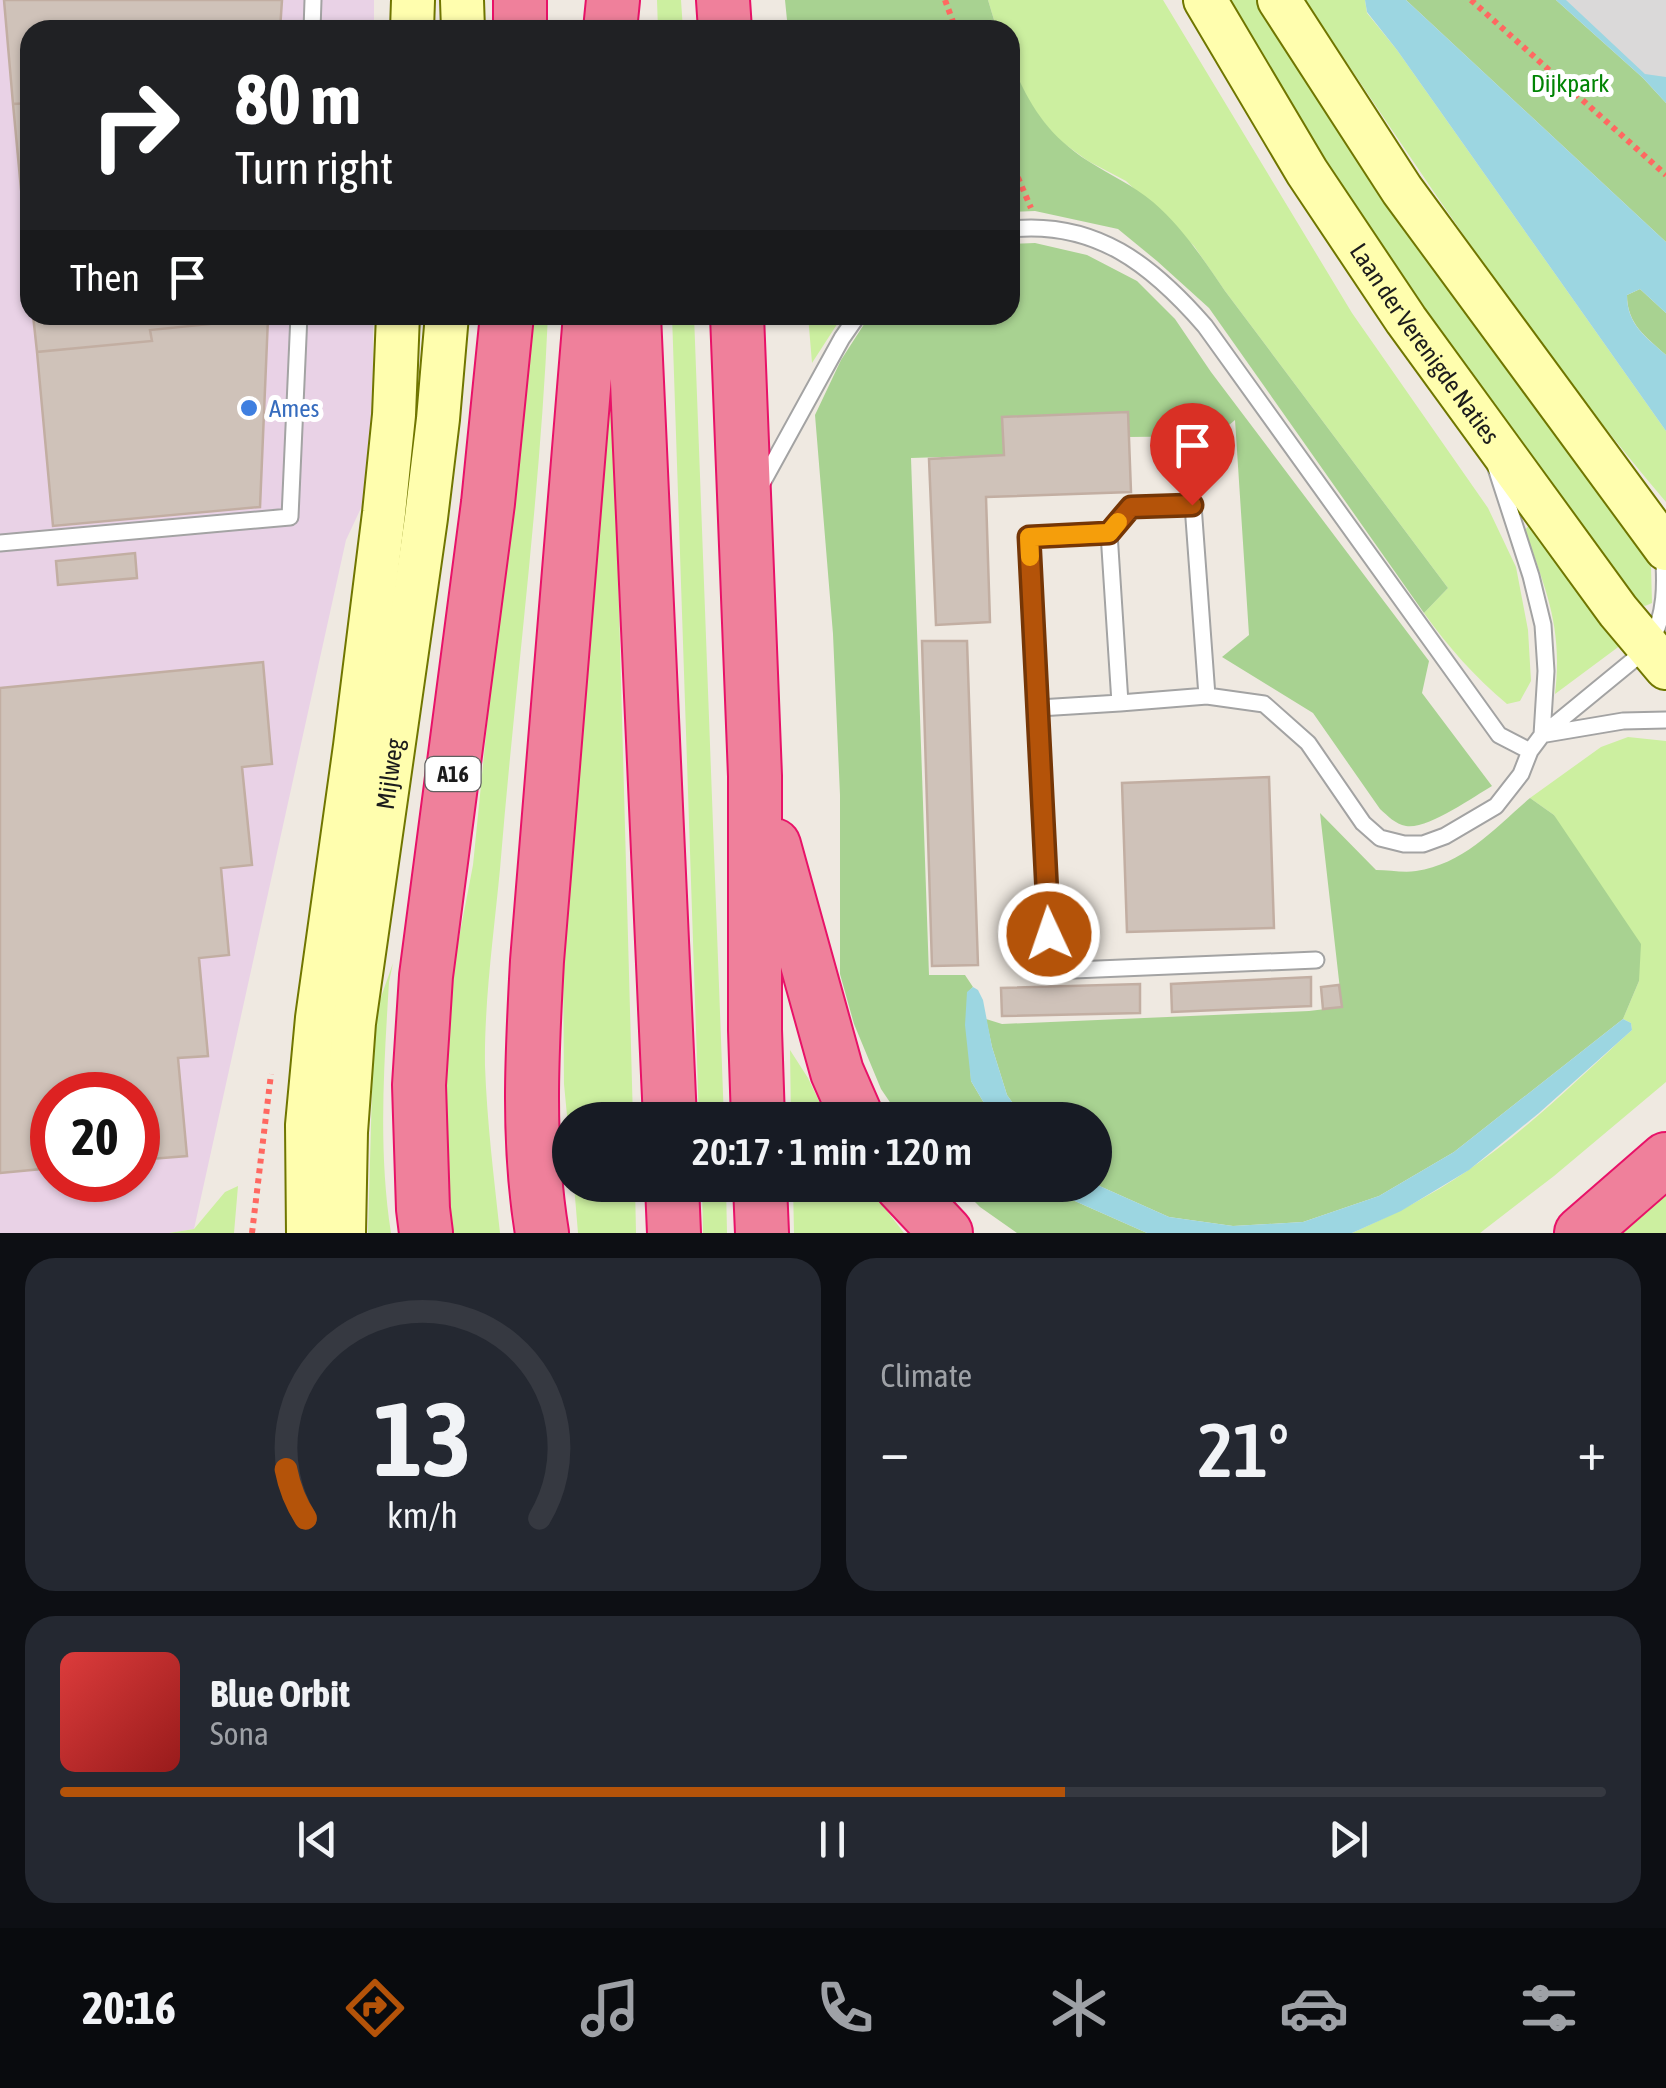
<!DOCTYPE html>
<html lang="en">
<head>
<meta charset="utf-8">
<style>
  body { margin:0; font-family:"Asap Condensed",sans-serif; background:#242831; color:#f1f3f6; height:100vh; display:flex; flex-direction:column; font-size:38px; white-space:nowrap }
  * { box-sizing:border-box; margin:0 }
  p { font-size:32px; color:#9ea1a6 }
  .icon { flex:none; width:55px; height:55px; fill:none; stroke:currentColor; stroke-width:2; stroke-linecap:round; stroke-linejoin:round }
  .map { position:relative; height:1233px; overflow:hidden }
  .drawer { display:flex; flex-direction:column; gap:25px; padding:25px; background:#0d0f14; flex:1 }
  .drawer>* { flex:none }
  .top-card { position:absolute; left:20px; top:20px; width:1000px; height:305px; border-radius:30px; box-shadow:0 2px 8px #0004; background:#202124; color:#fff; overflow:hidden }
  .speed { position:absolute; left:30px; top:1072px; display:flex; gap:20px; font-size:50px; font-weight:700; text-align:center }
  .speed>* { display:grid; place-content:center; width:130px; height:130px; border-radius:50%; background:#171b24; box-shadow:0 2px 8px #0004; line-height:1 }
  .speed .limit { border:15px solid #d22; background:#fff; color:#111 }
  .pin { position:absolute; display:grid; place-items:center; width:85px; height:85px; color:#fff; margin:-102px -42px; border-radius:50% 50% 50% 0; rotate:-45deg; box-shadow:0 0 10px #0007 }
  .pin .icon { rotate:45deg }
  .me { position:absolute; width:110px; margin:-55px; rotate:357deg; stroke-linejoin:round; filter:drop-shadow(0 0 8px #0008) }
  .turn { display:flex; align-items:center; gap:35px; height:210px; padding:0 50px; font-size:45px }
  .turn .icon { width:130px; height:130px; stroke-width:2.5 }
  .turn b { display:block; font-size:70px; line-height:85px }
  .then { display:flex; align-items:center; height:95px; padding:0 50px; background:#0003; gap:20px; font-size:38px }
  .big { font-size:75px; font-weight:600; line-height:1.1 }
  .drawer .tile { flex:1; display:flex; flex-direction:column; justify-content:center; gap:15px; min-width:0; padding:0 35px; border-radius:30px; background:#242831 }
  .drawer .dial { align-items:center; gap:0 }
  .dial svg { height:260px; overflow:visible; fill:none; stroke:#363941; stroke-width:7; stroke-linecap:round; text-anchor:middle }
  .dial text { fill:#f1f3f6; stroke:none }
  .song { display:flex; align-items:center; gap:30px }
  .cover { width:120px; height:120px; border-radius:15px; background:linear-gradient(135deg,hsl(0 70% 55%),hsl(0 70% 35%)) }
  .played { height:10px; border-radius:5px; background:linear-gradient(90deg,#b45309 65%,#363941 65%) }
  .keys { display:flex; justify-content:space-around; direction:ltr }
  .heat { display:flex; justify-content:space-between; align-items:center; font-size:55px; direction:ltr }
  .drawer .tiles { flex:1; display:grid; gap:25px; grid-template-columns:1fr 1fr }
  .tile:last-child { grid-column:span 2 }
  .trip { position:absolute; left:552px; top:1102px; width:560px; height:100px; border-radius:50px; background:#171b24; box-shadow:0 2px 8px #0004; font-weight:600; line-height:100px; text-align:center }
  .tab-bar { display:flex; height:160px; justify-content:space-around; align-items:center; background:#090b0e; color:#9ea1a6 }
  .tab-bar .icon { width:70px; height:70px }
  .tab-bar .current { color:#b45309 }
  .tab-bar b { font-size:45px; color:#f1f3f6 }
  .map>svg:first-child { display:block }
</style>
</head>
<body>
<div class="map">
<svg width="1666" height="1233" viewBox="0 0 1666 1233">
  <rect width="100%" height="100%" fill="#efe9e1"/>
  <path fill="#dad9d9" d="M1561 0H1666V97Z"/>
  <path fill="#e9d2e6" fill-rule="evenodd" d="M0 0H374V30H30V315H373V494L361 508 346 540 194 1229 169 1233H0ZM52 1095H138V1180H52Z"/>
  <path fill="#ccefa0" d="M657 0H681L683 30H658Z
    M988 0H1163L1352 313 1488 508 1516 567 1528 630 1531 681 1520 701 1507 704C1475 677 1448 647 1424 613L1448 588 1225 291 1194 246 1126 181 1088 161 1055 137 1027 100 1010 60V30H997Z
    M1229 0H1259L1643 543 1651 567 1652 603 1645 606 1635 601 1376 244Z
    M1305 0H1365L1367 13 1397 50 1666 431V502C1533 346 1419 170 1305 0Z
    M528 315H548C540 500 515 684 500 869 494 932 484 1003 485 1066 487 1122 494 1178 500 1233H450L440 1177 444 1016 473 865Z
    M611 315 633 1120H570V1147L564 1084 563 955Z
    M672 315H694L724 1120H699Z
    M808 315H843L812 363Z
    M1531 523 1625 642 1555 694C1563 627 1546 591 1525 530Z
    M1628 737 1666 741V1082L1554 1176 1480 1233H1352C1392 1215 1431 1196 1467 1171 1526 1131 1579 1078 1632 1030L1631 1023 1623 1019 1639 981 1554 815 1530 798 1601 747Z
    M393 963 389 982C384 1066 378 1150 391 1233H368L374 1017Z
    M790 1050 808 1078 828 1120H791Z
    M1666 1183V1233H1609Z
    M574 1185H635L636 1233H578Z
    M702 1185H726L727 1233H703Z
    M793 1185H867L904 1233H794Z
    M238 1186 234 1233H169L194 1229 225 1192Z"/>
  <path fill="#a8d291" d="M785 0H988L997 30H788Z
    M1406 0H1556L1643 78 1666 103V242Z
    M1010 60C1029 104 1046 134 1088 161 1110 175 1133 185 1153 202 1182 227 1204 260 1225 291L1448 588 1424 613 1209 308 1157 261 1118 229 1035 211 1010 212Z
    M1035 243 1087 255 1137 281 1175 319 1211 372 1429 661 1422 693 1492 786C1473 797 1427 830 1406 826 1395 824 1388 816 1380 809L1313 713 1222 657 1249 635 1235 420 1216 436 1129 437 1004 455 911 458 929 975H965L973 987 967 993 971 1081 994 1120H902L881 1089 854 1024 840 974V795L833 634 815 415 841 360 870 315H1010V244Z
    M1640 289 1666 313V355C1646 337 1627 324 1627 295Z
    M1530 798 1554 815 1641 944 1639 981 1623 1019 1454 1152 1379 1196 1303 1222 1233 1226 1169 1217 1095 1184V1120H1025L1007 1095 992 1047 986 1019 1002 1024 1309 1011 1342 1007 1320 813 1376 870C1389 870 1404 873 1416 871 1464 864 1495 828 1530 798Z
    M958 1185H1054L1068 1198 1147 1233H1017L980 1207Z"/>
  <path fill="#9cd6e1" d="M1365 0H1406L1666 242V313L1640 289 1627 295C1627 325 1646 337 1666 355V431L1397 50 1367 12Z
    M1556 0H1566L1645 74 1666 77V103L1643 78Z
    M973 987 978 990 983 1000 992 1047 1007 1095 1025 1120H994L971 1081 965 1025 967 992Z
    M1623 1019 1631 1023 1632 1030 1539 1113 1469 1170 1401 1211 1352 1233H1147L1068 1198 1054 1185 1095 1184 1169 1217 1233 1226 1303 1222 1379 1196 1454 1152Z"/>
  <path fill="#cfc2b9" stroke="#c2aea2" stroke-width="2.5" d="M4 0H282L280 30H30V103L13 104Z
    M30 103V241L26 242 13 104Z
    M33 315H268V318L150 330 152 341 37 352Z
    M268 318 260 507 53 526 37 352 152 341 150 330Z
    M1128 412 1131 492 986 497 990 622 936 625 929 459 1004 455 1002 417Z
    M135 553 137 578 58 585 56 561Z
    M922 641H967L978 965 932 966Z
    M263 662 272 764 242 767 252 865 221 868 229 955 199 958 208 1056 178 1058 187 1156 138 1160V1095H52V1168L0 1173V688Z
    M1269 777 1274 928 1127 932 1122 783Z
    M1311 977V1006L1172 1012 1171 984Z
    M1140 984V1013L1002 1016 1001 988Z
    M1339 985 1342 1007 1323 1009 1321 987Z"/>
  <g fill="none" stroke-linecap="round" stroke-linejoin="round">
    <defs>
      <path id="service" d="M312 30 313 0
        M1010 229C1096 220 1152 265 1205 326L1499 735 1530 751
        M1496 468 1531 576 1543 625 1546 671 1542 735
        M760 487 842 338 858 315
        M1109 533 1029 537 1039 708 1120 703
        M0 543 290 517 299 315
        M1650 644C1666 614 1666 584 1663 550
        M1207 696 1193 505 1131 507 1109 533 1120 703 1207 696 1264 704 1308 743 1363 823 1380 838 1404 844H1423L1445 836 1496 806 1521 774 1530 751 1542 735 1648 648
        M1039 708 1050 971 1316 960
        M1546 734 1623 721 1666 720"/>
      <g id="secondary">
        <path d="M462 0 463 30"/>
        <path id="s1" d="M1205 0 1307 172 1406 320 1618 611 1666 668"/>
        <path d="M1279 0 1402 190 1666 549"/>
        <path d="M412 30 413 0"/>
        <path d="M308 1233 307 1125 317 1018 355 746 384 513 394 415 398 315"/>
        <path id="s2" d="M344 1233 346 1132 354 1023 426 518 438 419 447 315"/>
      </g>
      <path id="motorway" d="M723 0 725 30
        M520 30V0
        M610 30 613 0
        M634 315 670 1120
        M737 315 755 776V1030L758 1120
        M774 845 837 1072 858 1120
        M672 1185 674 1233
        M760 1185 762 1233
        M901 1185 946 1233
        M426 1233 423 1209 419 1085 426 976 488 503 507 315
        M542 1233C527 1142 532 1053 537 961L590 315
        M1581 1233 1666 1159"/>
    </defs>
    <use href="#service" stroke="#a3a3a3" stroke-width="19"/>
    <use href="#secondary" stroke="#707600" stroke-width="46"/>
    <use href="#motorway" stroke="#e81268" stroke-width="56"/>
    <path stroke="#ff6861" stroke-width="6" stroke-dasharray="5 5" stroke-linecap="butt" d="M945 0 956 30
      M1471 0 1666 175
      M1010 159 1031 208
      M252 1233 271 1074"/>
    <use href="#service" stroke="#fff" stroke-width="15"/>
    <use href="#secondary" stroke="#fffeae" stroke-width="42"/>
    <use href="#motorway" stroke="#ef809b" stroke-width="52"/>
  </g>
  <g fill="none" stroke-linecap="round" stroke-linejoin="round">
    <defs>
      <path id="route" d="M1049 934 1029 537 1109 533 1131 507 1192 505"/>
    </defs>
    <use href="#route" stroke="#753606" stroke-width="25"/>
    <use href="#route" stroke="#b45309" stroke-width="18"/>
    <path stroke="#f59e0b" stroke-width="18" d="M1030 557 1029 537 1109 533 1118 522"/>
  </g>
  <circle fill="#3f7fe0" stroke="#fff" stroke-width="4" cx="249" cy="408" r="10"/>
  <g text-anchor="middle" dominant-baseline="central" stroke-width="10" stroke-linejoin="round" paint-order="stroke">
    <rect fill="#fff" stroke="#606060" stroke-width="2.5" x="425.5" y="757" width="55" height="34" rx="8"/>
    <g font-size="22" font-weight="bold" fill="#1c1c1c">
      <text x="453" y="774">A16</text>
    </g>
    <g font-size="25" fill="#018404" stroke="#fff">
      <text x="1570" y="83">Dijkpark</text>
    </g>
    <g font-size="25" fill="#1c1c1c" stroke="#fff">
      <text stroke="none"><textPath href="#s1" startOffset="408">Laan der Verenigde Naties</textPath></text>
      <text stroke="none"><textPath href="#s2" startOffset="462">Mijlweg</textPath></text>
    </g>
    <g font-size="25" fill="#366cbe" stroke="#fff" text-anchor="start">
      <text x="269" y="408">Ames</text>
    </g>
  </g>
</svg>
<div class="speed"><div class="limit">20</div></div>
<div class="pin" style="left:1192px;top:505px;background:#d93025"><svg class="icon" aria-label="arrive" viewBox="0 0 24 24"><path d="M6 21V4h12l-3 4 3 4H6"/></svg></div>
<svg class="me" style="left:1049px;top:934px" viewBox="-20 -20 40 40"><circle r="17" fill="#b45309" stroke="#fff" stroke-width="3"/><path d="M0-11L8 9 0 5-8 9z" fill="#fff"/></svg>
<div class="trip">20:17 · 1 min · 120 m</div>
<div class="top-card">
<div class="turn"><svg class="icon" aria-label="right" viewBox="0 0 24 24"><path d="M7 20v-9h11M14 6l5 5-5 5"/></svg><div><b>80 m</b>Turn right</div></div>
<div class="then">Then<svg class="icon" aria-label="arrive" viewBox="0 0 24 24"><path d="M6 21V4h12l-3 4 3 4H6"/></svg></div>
</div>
</div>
<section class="drawer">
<div class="tiles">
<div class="tile dial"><svg viewBox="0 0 100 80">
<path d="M14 69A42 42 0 1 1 86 69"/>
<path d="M14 69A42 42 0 0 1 8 54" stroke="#b45309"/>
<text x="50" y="56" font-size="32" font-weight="700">13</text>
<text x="50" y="72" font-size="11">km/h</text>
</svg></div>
<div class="tile"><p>Climate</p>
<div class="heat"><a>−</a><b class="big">21°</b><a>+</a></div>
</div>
<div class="tile">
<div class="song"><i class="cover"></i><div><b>Blue Orbit</b><p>Sona</p></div></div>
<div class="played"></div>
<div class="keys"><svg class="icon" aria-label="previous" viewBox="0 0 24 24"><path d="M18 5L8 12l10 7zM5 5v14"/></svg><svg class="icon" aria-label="pause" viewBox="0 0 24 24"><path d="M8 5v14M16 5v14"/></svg><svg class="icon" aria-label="next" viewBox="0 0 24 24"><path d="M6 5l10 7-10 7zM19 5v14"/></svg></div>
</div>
</div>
</section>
<nav class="tab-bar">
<b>20:16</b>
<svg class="icon current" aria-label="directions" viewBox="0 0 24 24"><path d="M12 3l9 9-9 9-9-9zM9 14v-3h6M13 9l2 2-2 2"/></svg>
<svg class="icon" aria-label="music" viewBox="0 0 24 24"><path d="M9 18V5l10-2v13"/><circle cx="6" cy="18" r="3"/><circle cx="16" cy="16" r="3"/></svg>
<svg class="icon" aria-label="phone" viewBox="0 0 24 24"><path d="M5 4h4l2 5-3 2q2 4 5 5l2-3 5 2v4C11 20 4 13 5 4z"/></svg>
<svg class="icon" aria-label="climate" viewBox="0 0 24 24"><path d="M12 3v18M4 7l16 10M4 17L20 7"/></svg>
<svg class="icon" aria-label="car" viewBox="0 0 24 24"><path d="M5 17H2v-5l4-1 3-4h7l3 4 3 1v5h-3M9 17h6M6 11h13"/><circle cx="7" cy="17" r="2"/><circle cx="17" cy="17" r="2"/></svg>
<svg class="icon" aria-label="filters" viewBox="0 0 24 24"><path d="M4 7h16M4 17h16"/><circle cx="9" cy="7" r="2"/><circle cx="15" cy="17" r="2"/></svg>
</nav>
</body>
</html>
